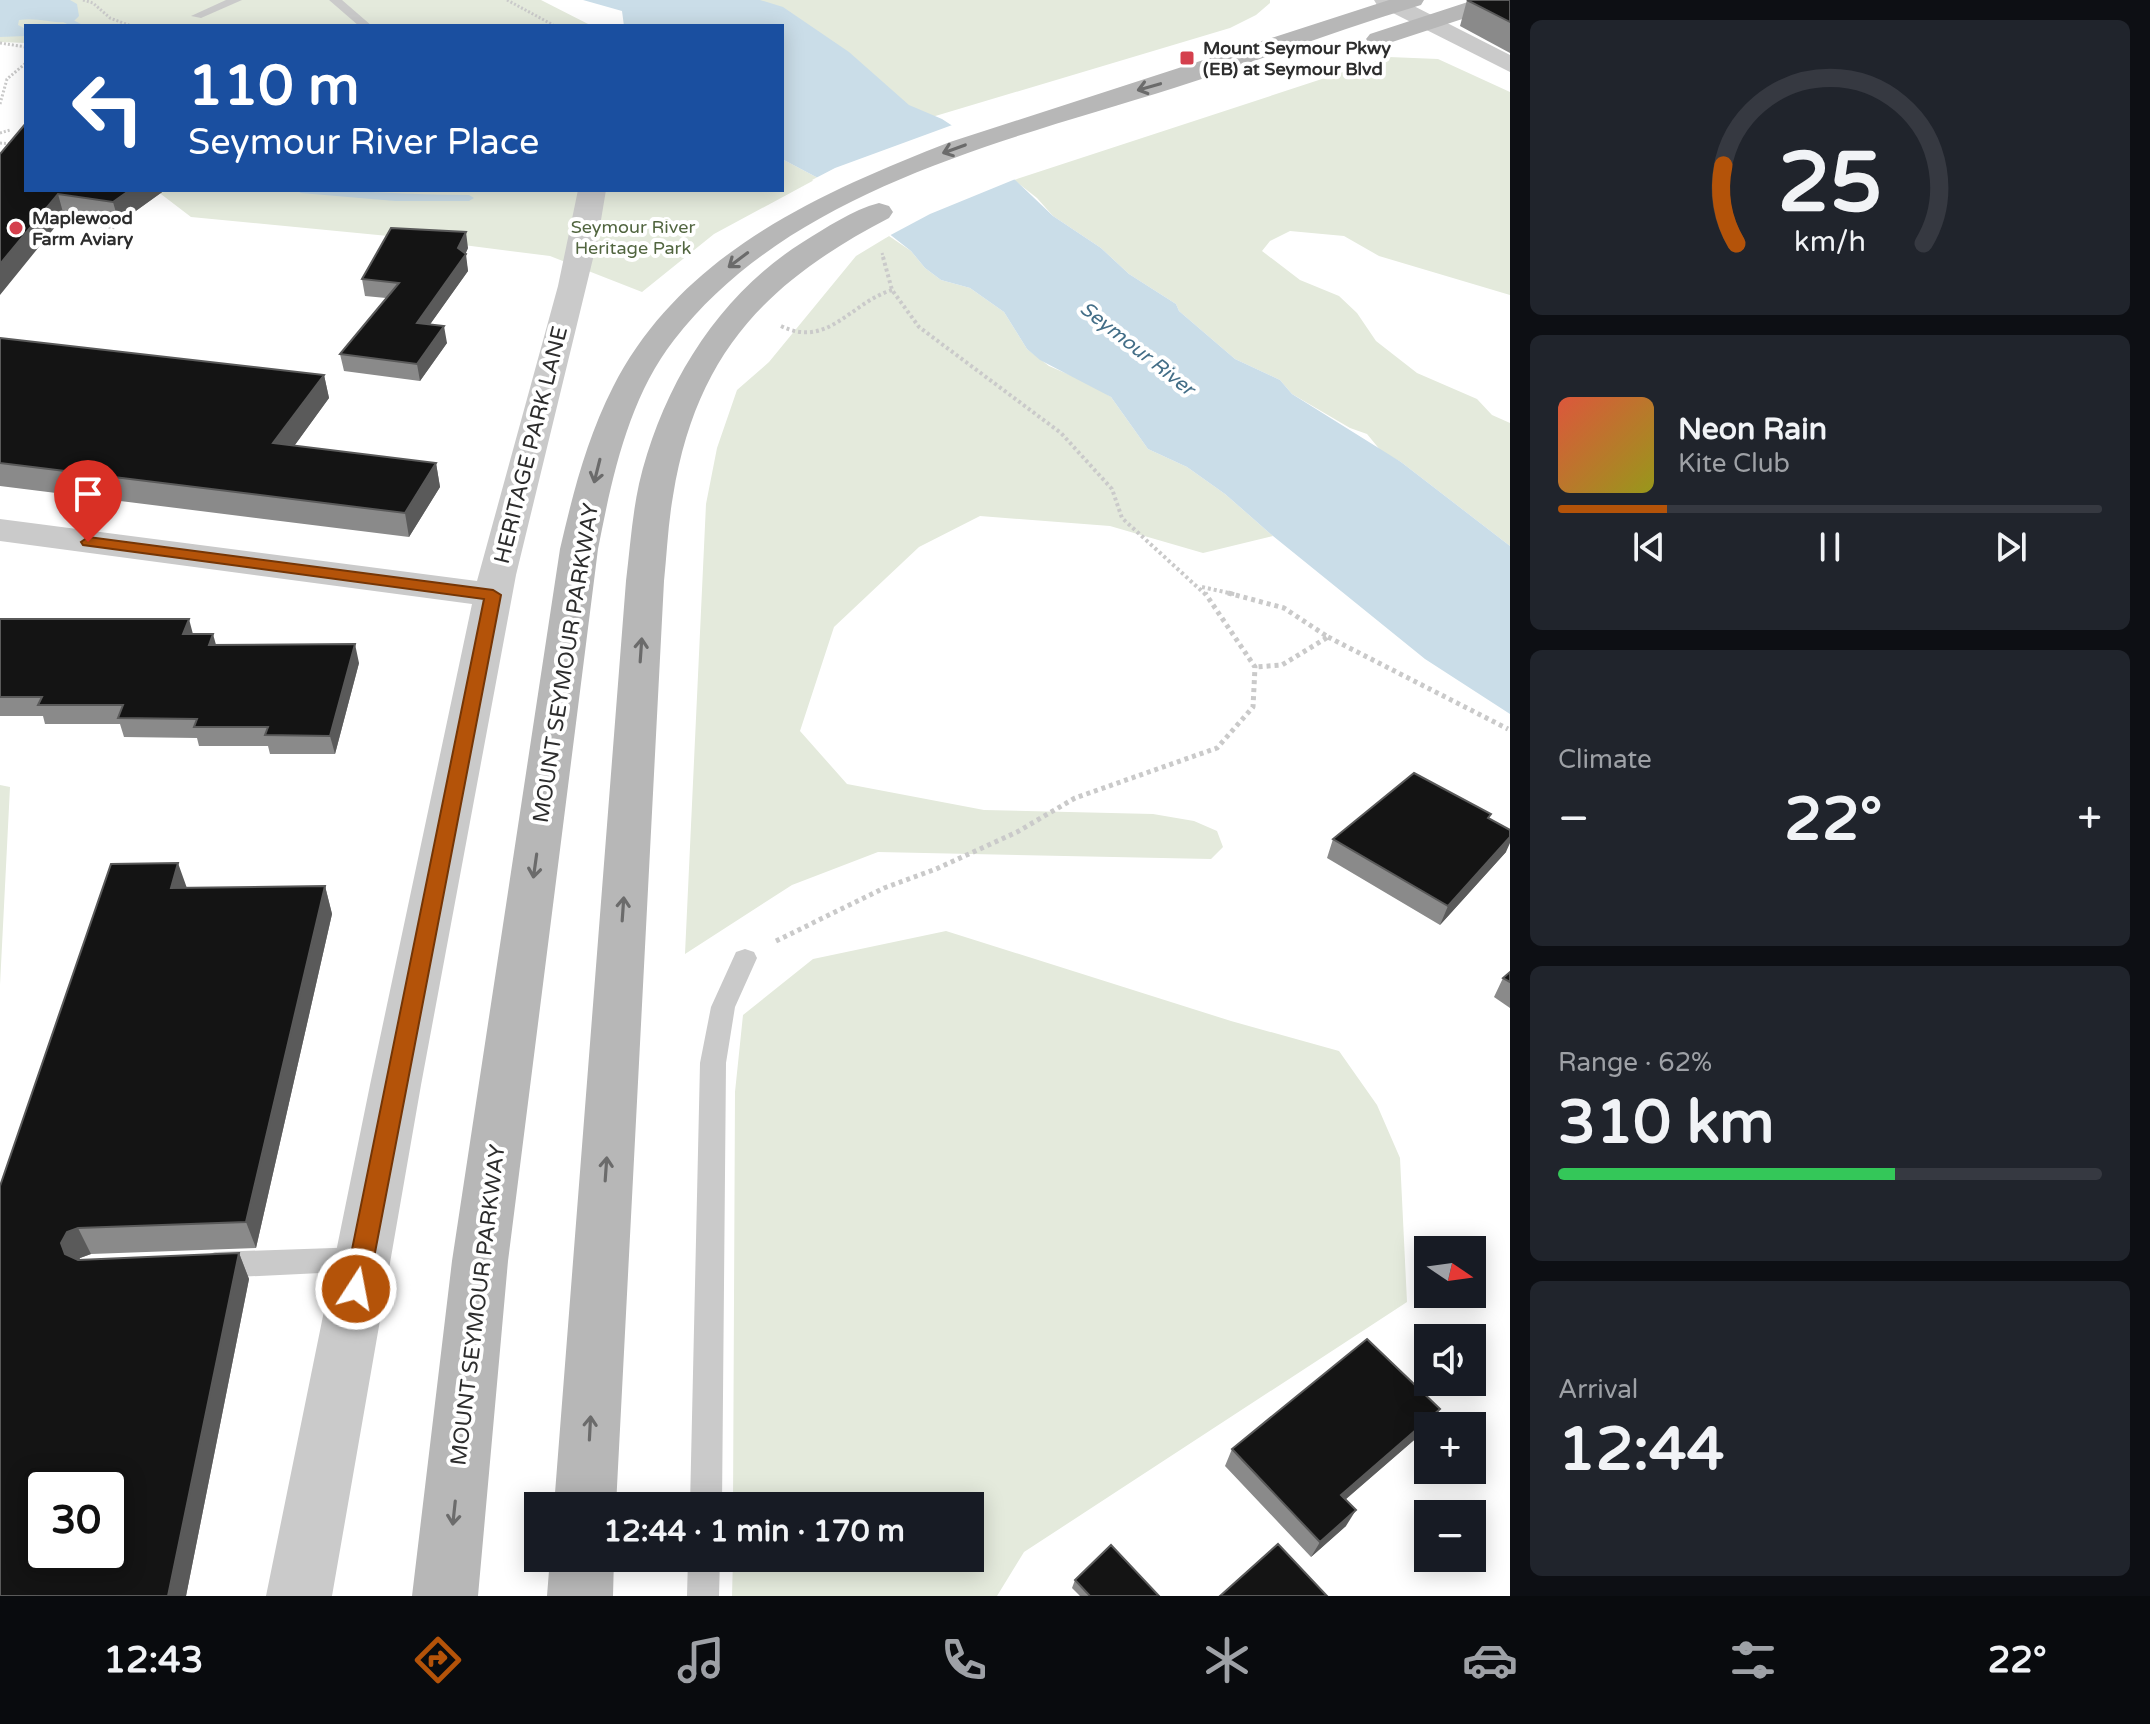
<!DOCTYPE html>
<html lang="en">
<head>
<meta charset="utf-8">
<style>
  body { margin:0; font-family:"Varela Round",sans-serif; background:#20242c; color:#f1f3f6; height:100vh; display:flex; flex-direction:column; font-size:30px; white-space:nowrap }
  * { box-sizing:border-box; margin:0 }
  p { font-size:26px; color:#9ea1a6 }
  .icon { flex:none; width:44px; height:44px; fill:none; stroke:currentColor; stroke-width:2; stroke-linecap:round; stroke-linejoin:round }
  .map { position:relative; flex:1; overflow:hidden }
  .side { display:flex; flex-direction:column; gap:20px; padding:20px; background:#0d0f14; width:640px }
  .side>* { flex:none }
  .banner { position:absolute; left:24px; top:24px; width:760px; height:168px; border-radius:0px; box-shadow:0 4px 20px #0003; background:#1a4fa0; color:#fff; overflow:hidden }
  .needle { width:52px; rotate:103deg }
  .fabs { position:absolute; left:1414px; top:1236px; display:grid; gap:16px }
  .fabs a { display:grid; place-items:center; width:72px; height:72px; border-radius:0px; background:#171b24; box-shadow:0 4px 20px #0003; font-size:40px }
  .speed { position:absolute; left:24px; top:1468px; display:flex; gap:16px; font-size:40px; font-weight:700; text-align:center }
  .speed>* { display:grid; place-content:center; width:104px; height:104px; border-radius:50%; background:#171b24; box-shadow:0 4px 20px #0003; line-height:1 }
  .speed .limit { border:4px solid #111; border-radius:12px; background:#fff; color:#111 }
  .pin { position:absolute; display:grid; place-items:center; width:68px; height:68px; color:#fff; margin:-82px -34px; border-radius:50% 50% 50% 0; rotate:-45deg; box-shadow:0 0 8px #0007 }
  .pin .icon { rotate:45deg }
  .me { position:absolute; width:88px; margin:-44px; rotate:11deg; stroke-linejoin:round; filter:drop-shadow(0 0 6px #0008) }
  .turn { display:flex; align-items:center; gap:28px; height:168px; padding:0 32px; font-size:36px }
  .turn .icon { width:104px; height:104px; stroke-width:2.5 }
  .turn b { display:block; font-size:56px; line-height:68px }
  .big { font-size:60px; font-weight:700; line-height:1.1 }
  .side .widget { flex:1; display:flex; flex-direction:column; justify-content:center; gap:12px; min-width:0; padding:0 28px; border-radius:12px; background:#20242c }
  .side .dial { align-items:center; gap:0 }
  .dial svg { height:208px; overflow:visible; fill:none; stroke:#363941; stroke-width:7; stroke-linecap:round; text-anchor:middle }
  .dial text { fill:#f1f3f6; stroke:none }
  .song { display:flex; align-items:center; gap:24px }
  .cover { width:96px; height:96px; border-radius:12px; background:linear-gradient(135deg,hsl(10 70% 55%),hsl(60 70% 35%)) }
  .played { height:8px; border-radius:4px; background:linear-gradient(90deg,#b45309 20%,#363941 20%) }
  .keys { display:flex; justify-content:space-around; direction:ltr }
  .heat { display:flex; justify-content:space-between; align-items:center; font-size:44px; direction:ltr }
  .charge { height:12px; border-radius:6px; background:linear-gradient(90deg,#34c759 62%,#363941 0) }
  .trip { position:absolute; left:524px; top:1492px; width:460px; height:80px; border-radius:0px; background:#171b24; box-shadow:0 4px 20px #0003; font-weight:700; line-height:80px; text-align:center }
  .tabs { display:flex; height:128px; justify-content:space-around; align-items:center; background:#090b0e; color:#9ea1a6 }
  .tabs .icon { width:56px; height:56px }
  .tabs .on { color:#b45309 }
  .tabs b { font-size:36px; color:#f1f3f6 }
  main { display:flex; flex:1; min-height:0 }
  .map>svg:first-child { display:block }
</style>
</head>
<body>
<main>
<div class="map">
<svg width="1510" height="1596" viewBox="0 0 1510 1596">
  <rect width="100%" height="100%" fill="#fff"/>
  <path fill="#e4eadc" d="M0 0H541L592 26H26V43L0 42Z
    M749 0H1270V3L1256 15 1230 28 922 120Z
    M1389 57 1438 59 1510 92V295L1379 256 1344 236 1290 231 1270 241 1262 251 1300 280 1339 296 1357 313 1376 341 1417 373 1477 399 1492 415 1510 423V546L1401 462 1381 451 1367 434 1350 428 1292 394 1280 380 1235 359 1179 311 1176 304 1129 274 1101 248 1053 216 1037 198 1014 180Z
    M782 159 818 178 714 234 642 292 550 256 409 238 191 217 157 191 782 190Z
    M889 236 911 251 925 268 941 280 970 288 1004 312 1027 349 1049 366 1093 385 1111 397 1148 449 1187 467 1225 494 1273 536 1203 553 1110 526 980 516 919 547 834 627 800 731 847 784 984 810 1153 814 1194 821 1217 831 1223 847 1211 859 878 852 792 885 685 954 706 504 717 448 737 390 769 362 856 256Z
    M0 785 10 787 0 985Z
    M946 931 1231 1021 1339 1051 1377 1105 1400 1158 1407 1302 1024 1552 997 1596H732L733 1558H970V1506H733L735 1092 743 1015 813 959Z"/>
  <path fill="#cadde8" d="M0 0H70L77 4 79 16 73 22C53 24 37 17 19 20L18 25 26 29V36L0 37Z
    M583 0H760L783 7 849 52 909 105 942 119 971 138 1053 216 1101 248 1129 274 1176 304 1179 311 1235 359 1280 380 1292 394 1401 462 1510 546V714L1425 659 1273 536 1225 494 1187 467 1148 449 1111 397 1040 360 1027 349 1004 312 970 288 941 280 925 268 911 251 818 178 782 159V26H624L622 11Z"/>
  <path fill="#fff" d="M955 124 973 135 1018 178 930 214 885 238 812 180 835 168Z"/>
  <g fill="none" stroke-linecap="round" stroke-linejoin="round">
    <path fill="#cadde8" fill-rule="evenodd" d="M51 9 81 24 82 26H71L48 14 47 12Z
      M296 190C354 190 411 195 469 195L474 198 469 201H395L301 193Z"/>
    <path stroke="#cacaca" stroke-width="3" stroke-dasharray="2 2" stroke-linecap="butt" d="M83 0 93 3 110 18 131 26
      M507 0 555 26
      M0 43 26 47
      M0 104 7 79 26 63
      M0 133 10 130
      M0 143 26 145
      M57 220 116 228
      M882 253 884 259"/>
    <path stroke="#cacaca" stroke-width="4" stroke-dasharray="3 3" stroke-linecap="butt" d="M883 257 892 290 919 327 1061 433 1112 489 1122 518 1206 595
      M781 326C828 349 850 303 892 290
      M1202 587 1238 595"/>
    <path stroke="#cacaca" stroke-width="5" stroke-dasharray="4 4" stroke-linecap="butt" d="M1228 593 1284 608 1328 637 1282 665 1255 667
      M1328 637 1508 729
      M776 941 884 888 936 869 1017 832 1075 798 1217 748 1253 707 1255 667 1205 593"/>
    <path fill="#cacaca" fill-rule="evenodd" d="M226 0H242L201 18 191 16Z
      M329 0H342L372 26H359Z
      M745 949 754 952 757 958 735 1007 726 1063 722 1506H690L700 1063 711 1007 736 952Z
      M362 1247 372 1250 376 1259 372 1268 362 1271 215 1278 205 1274 201 1265 205 1256 215 1252Z
      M688 1558H720L719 1596H687Z"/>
    <path fill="#cacaca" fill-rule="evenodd" d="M1374 0H1402L1510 55V72L1377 5Z
      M578 190H606L598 238 516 575 421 1085 332 1596H266L370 1085 472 604 0 541V519L477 581 558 286Z"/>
    <path fill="#b7b7b7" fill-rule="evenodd" d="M1389 0H1424L1421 5C1338 30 1257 61 1174 88 1002 142 790 190 674 340 628 399 612 478 598 549L508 1261 478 1596H412L452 1261 560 549C573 493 587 438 613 387 681 254 817 194 950 142Z
      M1474 0H1508L1505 5 1386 44H1370L1366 39 1370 34Z
      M879 203 889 206 893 212 889 218C766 282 696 354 673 496 668 524 667 553 664 581L616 1506H554L626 581C630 549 632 516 639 484 662 387 717 296 803 242 826 228 852 210 879 203Z
      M550 1558H614L613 1596H547Z"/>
  </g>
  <path fill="#8a8a8a" d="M1467 0H1510V53L1460 26Z
    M0 154 165 190 119 223 64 216Z
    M468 248 465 254 468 271 430 324 447 343 420 381 344 371 340 354 386 298 365 296 362 279Z
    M0 338 324 375 329 398 294 446 436 463 440 487 409 537 0 486Z
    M0 619 193 634 216 645 359 663 335 754H270L268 746H199L197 738 124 737 120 724H45L43 716H0Z
    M1489 819 1506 852 1440 925 1327 858 1333 839Z
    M325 886 332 914 256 1248 91 1254 80 1258 79 1260 239 1253 249 1279 186 1596 0 1186Z
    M1510 972V1008L1494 997 1503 978Z
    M1428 1426V1428L1345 1500 1346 1526 1311 1557 1225 1466 1232 1449 1430 1426Z
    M1075 1580 1159 1596H1080L1072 1588Z"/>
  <path fill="#5a5a5a" d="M130 190H165L119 223 113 202Z
    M58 194 64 216 0 295V264Z
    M466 232 468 248 465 255 466 254 468 271 419 340 417 323Z
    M444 326 447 343 420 381 417 364Z
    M324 375 329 398 279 467 273 443Z
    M436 463 440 487 409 537 405 513Z
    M189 619 194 638 183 634Z
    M213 634 218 652 209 645Z
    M355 644 359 663 335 754 330 736Z
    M1510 837V843L1506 852 1440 925 1448 906Z
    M178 863 188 891 171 888Z
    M325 886 332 914 256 1248 246 1222Z
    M78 1228 91 1254 80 1258 74 1269 65 1254 61 1243 67 1232Z
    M239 1253 249 1279 186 1596H168Z
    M1440 1409 1430 1426H1428V1428L1332 1511 1341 1495Z
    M1356 1510 1346 1526 1311 1557 1320 1542Z"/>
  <path fill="#141414" stroke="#5a5a5a" stroke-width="2" fill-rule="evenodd" d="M1467 0H1510V22Z
    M26 123V190H130L113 202 58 194 0 264V154Z
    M391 228 466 232 458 248 466 254 417 323 444 326 417 364 340 354 399 283 362 279Z
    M0 338 324 375 273 443 436 463 405 513 0 463Z
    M0 619H189L183 634H213L209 645 355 644 330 736 265 735 268 727H194L197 719 118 718 123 705H38L42 697H0Z
    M1414 773 1491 814 1488 818 1510 830V837L1448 906 1333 839Z
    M178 863 171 888 325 886 246 1222 78 1228 67 1232 61 1243 65 1254 78 1260 239 1253 168 1596H0V1186L111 864ZM42 1486H110V1554H42Z
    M1510 972V982L1503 978Z
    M1367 1339 1440 1409 1341 1495 1356 1510 1320 1542 1232 1449Z
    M1278 1544 1327 1596H1220Z
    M1111 1545 1159 1596H1090L1075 1580Z"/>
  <defs><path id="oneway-shaft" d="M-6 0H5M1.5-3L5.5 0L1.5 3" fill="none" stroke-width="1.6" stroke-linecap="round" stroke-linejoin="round" transform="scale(2)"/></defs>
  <g stroke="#6b6b6b">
    <use href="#oneway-shaft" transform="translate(1149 87) rotate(164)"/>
    <use href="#oneway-shaft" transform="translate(954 149) rotate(160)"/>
    <use href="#oneway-shaft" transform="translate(738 260) rotate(143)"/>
    <use href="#oneway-shaft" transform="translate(597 471) rotate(104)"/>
    <use href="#oneway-shaft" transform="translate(641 650) rotate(-86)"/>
    <use href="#oneway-shaft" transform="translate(535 866) rotate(98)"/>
    <use href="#oneway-shaft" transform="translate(623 909) rotate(-86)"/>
    <use href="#oneway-shaft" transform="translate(606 1169) rotate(-86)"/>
    <use href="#oneway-shaft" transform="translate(590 1428) rotate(-87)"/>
    <use href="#oneway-shaft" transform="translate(454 1513) rotate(96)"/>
  </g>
  <path fill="#b45309" stroke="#753606" stroke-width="2" d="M88 537 493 590 501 595 368 1289 364 1297 356 1300 348 1297 344 1289 484 599 83 545 81 542Z"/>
  <g fill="#d4404d" stroke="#fff" stroke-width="3">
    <rect x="1179" y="50" width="16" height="16" rx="4"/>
    <circle cx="16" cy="228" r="8"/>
  </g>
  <g text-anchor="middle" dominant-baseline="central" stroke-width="8" stroke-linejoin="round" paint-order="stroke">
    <g font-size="18" font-weight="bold" fill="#2d2d2d" stroke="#fff" text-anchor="start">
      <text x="1203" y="48">Mount Seymour Pkwy<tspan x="1203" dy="21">(EB) at Seymour Blvd</tspan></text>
      <text x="32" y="218">Maplewood<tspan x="32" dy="21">Farm Aviary</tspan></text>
    </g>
    <g font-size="18" fill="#51653f" stroke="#fff">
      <text x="633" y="227">Seymour River<tspan x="633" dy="21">Heritage Park</tspan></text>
    </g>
    <g font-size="20" font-style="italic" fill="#436e87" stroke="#fff">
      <text transform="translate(1137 349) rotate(38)">Seymour River</text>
    </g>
    <g font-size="22" fill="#2d2d2d" stroke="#fff">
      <text transform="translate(531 445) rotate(-76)">HERITAGE PARK LANE</text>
      <text transform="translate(566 663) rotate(-81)">MOUNT SEYMOUR PARKWAY</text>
      <text transform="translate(478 1305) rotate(-83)">MOUNT SEYMOUR PARKWAY</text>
    </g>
  </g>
</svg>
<div class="fabs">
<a><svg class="needle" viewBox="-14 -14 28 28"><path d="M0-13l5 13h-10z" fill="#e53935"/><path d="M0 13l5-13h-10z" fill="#9ea1a6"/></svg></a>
<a><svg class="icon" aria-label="sound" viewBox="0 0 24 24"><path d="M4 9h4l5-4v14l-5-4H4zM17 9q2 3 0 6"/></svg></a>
<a>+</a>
<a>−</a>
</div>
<div class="speed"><div class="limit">30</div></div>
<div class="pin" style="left:88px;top:542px;background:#d93025"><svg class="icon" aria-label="arrive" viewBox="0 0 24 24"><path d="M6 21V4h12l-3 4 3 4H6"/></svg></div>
<svg class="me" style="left:356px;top:1289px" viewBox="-20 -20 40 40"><circle r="17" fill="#b45309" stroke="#fff" stroke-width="3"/><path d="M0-11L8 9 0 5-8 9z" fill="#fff"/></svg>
<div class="trip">12:44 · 1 min · 170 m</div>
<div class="banner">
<div class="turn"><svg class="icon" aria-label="left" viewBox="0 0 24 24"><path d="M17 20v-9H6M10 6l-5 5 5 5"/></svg><div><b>110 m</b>Seymour River Place</div></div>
</div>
</div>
<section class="side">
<div class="widget dial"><svg viewBox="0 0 100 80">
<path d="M14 69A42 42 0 1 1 86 69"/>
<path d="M14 69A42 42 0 0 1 9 39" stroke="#b45309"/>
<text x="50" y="56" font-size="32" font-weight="700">25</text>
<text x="50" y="72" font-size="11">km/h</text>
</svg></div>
<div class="widget">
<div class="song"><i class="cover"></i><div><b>Neon Rain</b><p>Kite Club</p></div></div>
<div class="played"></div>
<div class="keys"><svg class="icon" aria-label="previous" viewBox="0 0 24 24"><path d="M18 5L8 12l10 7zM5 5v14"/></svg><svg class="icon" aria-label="pause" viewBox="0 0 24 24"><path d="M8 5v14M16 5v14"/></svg><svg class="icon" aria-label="next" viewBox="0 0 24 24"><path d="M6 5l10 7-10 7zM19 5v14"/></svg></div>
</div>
<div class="widget"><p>Climate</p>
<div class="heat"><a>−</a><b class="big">22°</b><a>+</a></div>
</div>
<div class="widget"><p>Range · 62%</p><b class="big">310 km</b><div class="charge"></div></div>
<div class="widget"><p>Arrival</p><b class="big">12:44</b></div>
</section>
</main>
<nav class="tabs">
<b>12:43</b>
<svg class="icon on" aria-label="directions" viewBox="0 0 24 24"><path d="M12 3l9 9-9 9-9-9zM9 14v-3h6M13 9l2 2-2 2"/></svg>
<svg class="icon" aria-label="music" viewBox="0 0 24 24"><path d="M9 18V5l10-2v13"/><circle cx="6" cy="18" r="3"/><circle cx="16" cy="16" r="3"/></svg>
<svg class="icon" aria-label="phone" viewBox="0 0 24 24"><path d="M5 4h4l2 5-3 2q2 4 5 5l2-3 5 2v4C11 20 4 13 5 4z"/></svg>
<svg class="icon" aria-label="climate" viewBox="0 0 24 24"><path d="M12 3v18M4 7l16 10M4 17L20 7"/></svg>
<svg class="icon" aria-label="car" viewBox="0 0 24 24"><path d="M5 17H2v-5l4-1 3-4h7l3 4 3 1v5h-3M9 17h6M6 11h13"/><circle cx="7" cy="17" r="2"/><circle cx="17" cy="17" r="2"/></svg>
<svg class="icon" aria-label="filters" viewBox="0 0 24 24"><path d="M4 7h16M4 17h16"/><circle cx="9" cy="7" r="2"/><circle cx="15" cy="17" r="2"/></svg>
<b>22°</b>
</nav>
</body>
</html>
